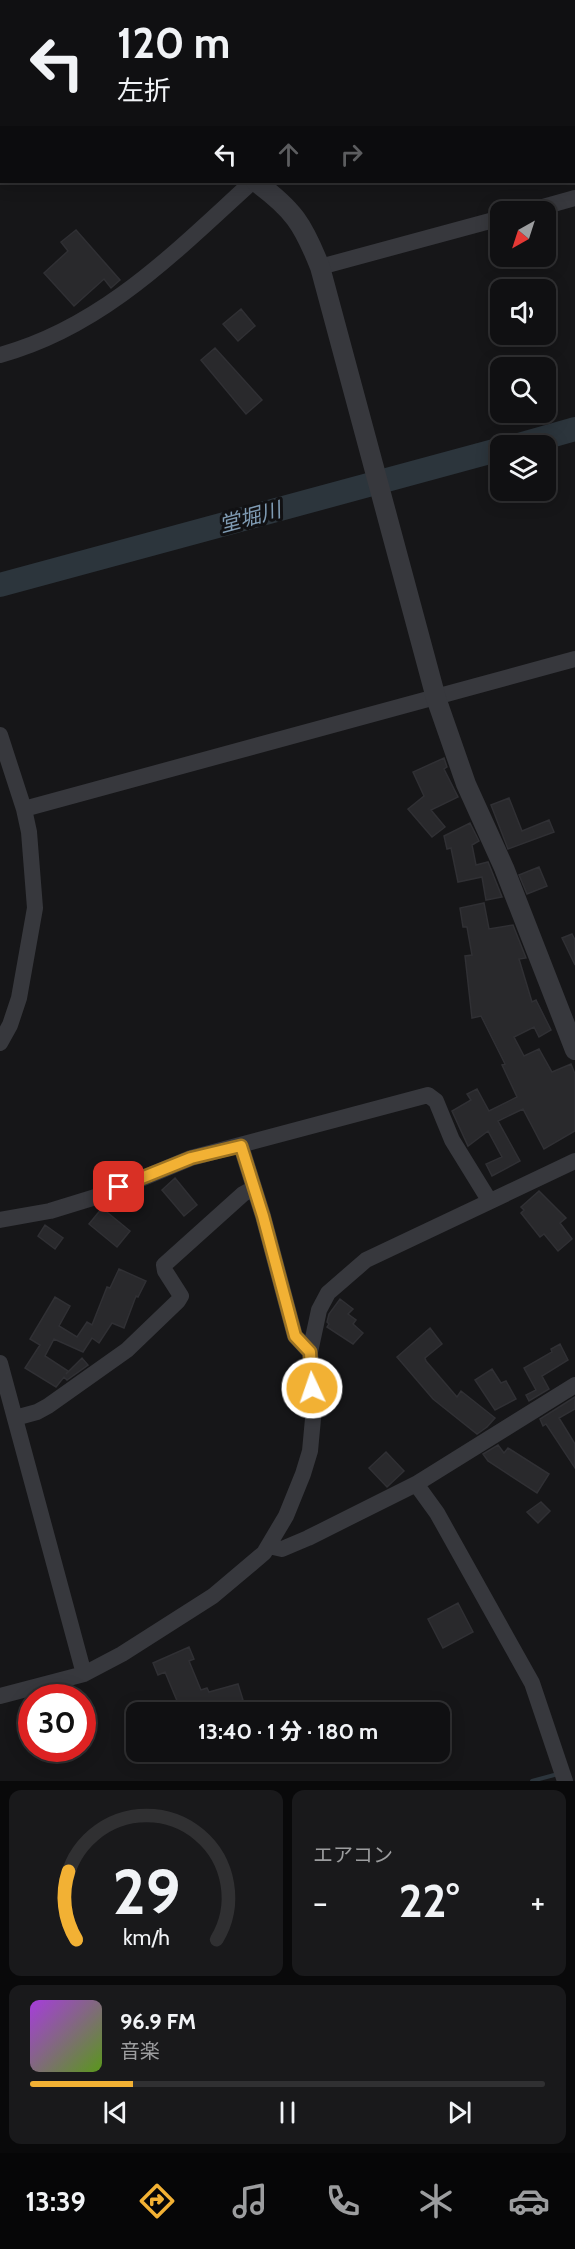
<!DOCTYPE html>
<html lang="ja">
<head>
<meta charset="utf-8">
<style>
  body { margin:0; font-family:Cabin,"Noto Sans JP",sans-serif; background:#19191b; color:#f1f3f6; height:100vh; display:flex; flex-direction:column; font-size:22px; white-space:nowrap }
  * { box-sizing:border-box; margin:0 }
  p { font-size:20px; color:#9c9d9f }
  .icon { flex:none; width:33px; height:33px; fill:none; stroke:currentColor; stroke-width:2; stroke-linecap:round; stroke-linejoin:round }
  .map { position:relative; height:1781px; overflow:hidden }
  .side { display:flex; flex-direction:column; gap:9px; padding:9px; background:#09090a; flex:1 }
  .side>* { flex:none }
  .hud { position:absolute; left:0px; top:0px; width:576px; height:183px; box-shadow:0 3px 15px #0003,0 0 0 2px #303032; background:#101012; color:#f1f3f6; overflow:hidden }
  .needle { width:39px; rotate:219deg }
  .buttons { position:absolute; left:490px; top:201px; display:grid; gap:12px }
  .buttons a { display:grid; place-items:center; width:66px; height:66px; border-radius:12px; background:#101012; box-shadow:0 3px 15px #0003,0 0 0 2px #303032; font-size:30px }
  .speed { position:absolute; left:18px; top:1684px; display:flex; gap:12px; font-size:30px; font-weight:700; text-align:center }
  .speed>* { display:grid; place-content:center; width:78px; height:78px; border-radius:50%; background:#101012; box-shadow:0 3px 15px #0003,0 0 0 2px #303032; line-height:1 }
  .speed .limit { border:9px solid #d22; background:#fff; color:#111 }
  .pin { position:absolute; display:grid; place-items:center; width:51px; height:51px; color:#fff; margin:-26px; border-radius:12px; box-shadow:0 3px 9px #0006 }
  .me { position:absolute; width:66px; margin:-33px; rotate:357deg; stroke-linejoin:round; filter:drop-shadow(0 0 4px #0008) }
  .turn { display:flex; align-items:center; gap:21px; height:126px; padding:0 18px; font-size:27px }
  .turn .icon { width:78px; height:78px; stroke-width:2.5 }
  .turn b { display:block; font-size:42px; line-height:51px }
  .lanes { display:flex; align-items:center; height:57px; padding:0 18px; background:#0003; justify-content:center; gap:30px; direction:ltr }
  .lanes .off { opacity:.35 }
  .big { font-size:45px; font-weight:800; line-height:1.1 }
  .side .widget { flex:1; display:flex; flex-direction:column; justify-content:center; gap:9px; min-width:0; padding:0 21px; border-radius:12px; background:#19191b }
  .side .dial { align-items:center; gap:0 }
  .dial svg { height:156px; overflow:visible; fill:none; stroke:#303032; stroke-width:7; stroke-linecap:round; text-anchor:middle }
  .dial text { fill:#f1f3f6; stroke:none }
  .song { display:flex; align-items:center; gap:18px }
  .cover { width:72px; height:72px; border-radius:9px; background:linear-gradient(135deg,hsl(280 70% 55%),hsl(90 70% 35%)) }
  .played { height:6px; border-radius:3px; background:linear-gradient(90deg,#f2b134 20%,#303032 20%) }
  .keys { display:flex; justify-content:space-around; direction:ltr }
  .heat { display:flex; justify-content:space-between; align-items:center; font-size:33px; direction:ltr }
  .side .tiles { flex:1; display:grid; gap:9px; grid-template-columns:1fr 1fr }
  .widget:last-child { grid-column:span 2 }
  .trip { position:absolute; left:126px; top:1702px; width:324px; height:60px; border-radius:12px; background:#101012; box-shadow:0 3px 15px #0003,0 0 0 2px #303032; font-weight:800; line-height:60px; text-align:center }
  .dock { display:flex; height:96px; justify-content:space-around; align-items:center; background:#060607; color:#9c9d9f }
  .dock .icon { width:42px; height:42px }
  .dock .current { color:#f2b134 }
  .dock b { font-size:27px; color:#f1f3f6 }
  .map>svg:first-child { display:block }
</style>
</head>
<body>
<div class="map">
<svg width="575" height="1781" viewBox="0 0 575 1781">
  <rect width="100%" height="100%" fill="#161618"/>
  <g fill="none" stroke-linecap="round" stroke-linejoin="round">
    <path stroke="#2c353c" stroke-width="4" d="M532 1781 558 1774"/>
    <path stroke="#2c353c" stroke-width="24" d="M515 446 575 429
      M0 585 501 449"/>
  </g>
  <path fill="#29292c" stroke="#303034" stroke-width="1.5" d="M76 230 120 280 111 288 104 279 74 306 44 273 68 251 61 242Z
    M241 309 255 326 238 341 223 324Z
    M215 348 262 400 246 414 201 360Z
    M444 758 447 767 444 769 458 797 431 810 445 827 432 837 408 809 424 796 413 772Z
    M509 798 522 831 549 820 554 832 508 849 491 805Z
    M470 823 479 841 472 845 476 865 488 862 502 897 486 900 482 877 458 882 451 848 447 849 444 836Z
    M539 867 547 886 527 894 519 875Z
    M484 903 489 929 513 925 526 958 519 959 532 1002 536 1000 551 1030 539 1037 534 1027 514 1037 524 1056 539 1049 552 1072 571 1064 575 1074V1131L544 1149 523 1109 498 1121 520 1161 492 1176 486 1164 502 1157 488 1131 468 1146 452 1111 471 1100 467 1094 477 1089 489 1111 517 1097 502 1065 505 1064 481 1016 472 1018 465 956 472 955 467 927H463L460 908Z
    M572 934 575 940V965L562 938Z
    M175 1178 197 1205 184 1216 162 1190Z
    M539 1191 566 1218 560 1223 572 1239 558 1251 544 1234 540 1237 521 1213 524 1210 521 1207Z
    M102 1208 130 1231 117 1247 89 1224Z
    M45 1225 63 1238 55 1249 38 1236Z
    M119 1269 146 1281 138 1297 136 1296 124 1328 112 1323 99 1343 92 1338 83 1352 54 1339 45 1356 68 1371 66 1374 82 1358 88 1365 67 1380 64 1377 56 1387 25 1368 40 1345 30 1339 55 1297 70 1306 59 1326 77 1337 87 1322 92 1325 107 1287 110 1288Z
    M340 1299 353 1309 348 1314 356 1320 353 1324 363 1333 353 1344 327 1327 329 1324 327 1322 329 1314Z
    M430 1328 442 1344 425 1358 426 1361 457 1397 461 1391 495 1418 487 1427 477 1434 433 1399 397 1357Z
    M560 1344 568 1360 542 1376 549 1389 529 1401 526 1395 536 1390 524 1368 552 1352 551 1349Z
    M492 1369 501 1383 506 1381 516 1399 495 1410 475 1380Z
    M575 1397V1409L559 1418 575 1444V1468L546 1424 543 1426 540 1419Z
    M498 1445 504 1453 508 1448 549 1474 537 1493 488 1461 483 1454Z
    M386 1452 404 1471 387 1487 369 1468Z
    M541 1502 550 1511 538 1523 527 1512Z
    M458 1603 473 1632 443 1648 428 1619Z
    M189 1647 194 1659 189 1661 201 1690 207 1688 209 1692 238 1684 243 1700 222 1707 221 1704 200 1713H190L186 1705 180 1708 165 1672 158 1675 153 1663Z"/>
  <g fill="none" stroke-linecap="round" stroke-linejoin="round">
    <path stroke="#37383d" stroke-width="16" d="M126 2 127 0
      M525 212 575 198
      M320 267 501 218
      M0 355C103 327 176 251 252 182
      M0 735 24 809 29 832 35 908 19 998 10 1025 0 1043
      M24 809 575 659
      M241 1146 263 1216 295 1336 310 1352
      M0 1220 50 1211 102 1195 191 1158 428 1095 436 1101 452 1140 489 1200
      M0 1363 84 1674
      M15 1418 37 1412 48 1406 127 1350 178 1301 181 1296 165 1271 164 1265 243 1194 254 1188
      M416 1484 437 1513 532 1683 565 1781
      M269 1546 282 1549 308 1538 416 1484 575 1385
      M0 1696 84 1674 122 1654 213 1596 264 1553 286 1516 303 1474 310 1451 314 1408 310 1352 319 1310 328 1293 366 1260 575 1161"/>
    <path stroke="#37383d" stroke-width="20" d="M0 17 2 18
      M256 182C293 209 303 224 320 267L436 698 466 784 504 868 575 1050"/>
  </g>
  <g fill="none" stroke-linecap="round" stroke-linejoin="round">
    <defs>
      <path id="route" d="M119 1187 191 1158 241 1146 263 1216 295 1336 310 1352 312 1388"/>
    </defs>
    <use href="#route" stroke="#9d7322" stroke-width="15"/>
    <use href="#route" stroke="#f2b134" stroke-width="10"/>
  </g>
  <g text-anchor="middle" dominant-baseline="central" stroke-width="6" stroke-linejoin="round" paint-order="stroke">
    <g font-size="21" font-style="italic" fill="#7f9bb3" stroke="#111113">
      <text transform="translate(250 517) rotate(-15)">堂堀川</text>
    </g>
  </g>
</svg>
<div class="buttons">
<a><svg class="needle" viewBox="-14 -14 28 28"><path d="M0-13l5 13h-10z" fill="#e53935"/><path d="M0 13l5-13h-10z" fill="#9c9d9f"/></svg></a>
<a><svg class="icon" aria-label="sound" viewBox="0 0 24 24"><path d="M4 9h4l5-4v14l-5-4H4zM17 9q2 3 0 6"/></svg></a>
<a><svg class="icon" aria-label="search" viewBox="0 0 24 24"><circle cx="10" cy="10" r="6"/><path d="M15 15l6 6"/></svg></a>
<a><svg class="icon" aria-label="layers" viewBox="0 0 24 24"><path d="M12 4l9 5-9 5-9-5zM3 14l9 5 9-5"/></svg></a>
</div>
<div class="speed"><div class="limit">30</div></div>
<div class="pin" style="left:119px;top:1187px;background:#d93025"><svg class="icon" aria-label="arrive" viewBox="0 0 24 24"><path d="M6 21V4h12l-3 4 3 4H6"/></svg></div>
<svg class="me" style="left:312px;top:1388px" viewBox="-20 -20 40 40"><circle r="17" fill="#f2b134" stroke="#fff" stroke-width="3"/><path d="M0-11L8 9 0 5-8 9z" fill="#fff"/></svg>
<div class="trip">13:40 · 1 分 · 180 m</div>
<div class="hud">
<div class="turn"><svg class="icon" aria-label="left" viewBox="0 0 24 24"><path d="M17 20v-9H6M10 6l-5 5 5 5"/></svg><div><b>120 m</b>左折</div></div>
<div class="lanes"><svg class="icon" aria-label="left" viewBox="0 0 24 24"><path d="M17 20v-9H6M10 6l-5 5 5 5"/></svg><svg class="icon off" aria-label="ahead" viewBox="0 0 24 24"><path d="M12 20V5M6 11l6-6 6 6"/></svg><svg class="icon off" aria-label="right" viewBox="0 0 24 24"><path d="M7 20v-9h11M14 6l5 5-5 5"/></svg></div>
</div>
</div>
<section class="side">
<div class="tiles">
<div class="widget dial"><svg viewBox="0 0 100 80">
<path d="M14 69A42 42 0 1 1 86 69"/>
<path d="M14 69A42 42 0 0 1 10 34" stroke="#f2b134"/>
<text x="50" y="56" font-size="32" font-weight="700">29</text>
<text x="50" y="72" font-size="11">km/h</text>
</svg></div>
<div class="widget"><p>エアコン</p>
<div class="heat"><a>−</a><b class="big">22°</b><a>+</a></div>
</div>
<div class="widget">
<div class="song"><i class="cover"></i><div><b>96.9 FM</b><p>音楽</p></div></div>
<div class="played"></div>
<div class="keys"><svg class="icon" aria-label="previous" viewBox="0 0 24 24"><path d="M18 5L8 12l10 7zM5 5v14"/></svg><svg class="icon" aria-label="pause" viewBox="0 0 24 24"><path d="M8 5v14M16 5v14"/></svg><svg class="icon" aria-label="next" viewBox="0 0 24 24"><path d="M6 5l10 7-10 7zM19 5v14"/></svg></div>
</div>
</div>
</section>
<nav class="dock">
<b>13:39</b>
<svg class="icon current" aria-label="directions" viewBox="0 0 24 24"><path d="M12 3l9 9-9 9-9-9zM9 14v-3h6M13 9l2 2-2 2"/></svg>
<svg class="icon" aria-label="music" viewBox="0 0 24 24"><path d="M9 18V5l10-2v13"/><circle cx="6" cy="18" r="3"/><circle cx="16" cy="16" r="3"/></svg>
<svg class="icon" aria-label="phone" viewBox="0 0 24 24"><path d="M5 4h4l2 5-3 2q2 4 5 5l2-3 5 2v4C11 20 4 13 5 4z"/></svg>
<svg class="icon" aria-label="climate" viewBox="0 0 24 24"><path d="M12 3v18M4 7l16 10M4 17L20 7"/></svg>
<svg class="icon" aria-label="car" viewBox="0 0 24 24"><path d="M5 17H2v-5l4-1 3-4h7l3 4 3 1v5h-3M9 17h6M6 11h13"/><circle cx="7" cy="17" r="2"/><circle cx="17" cy="17" r="2"/></svg>
</nav>
</body>
</html>
